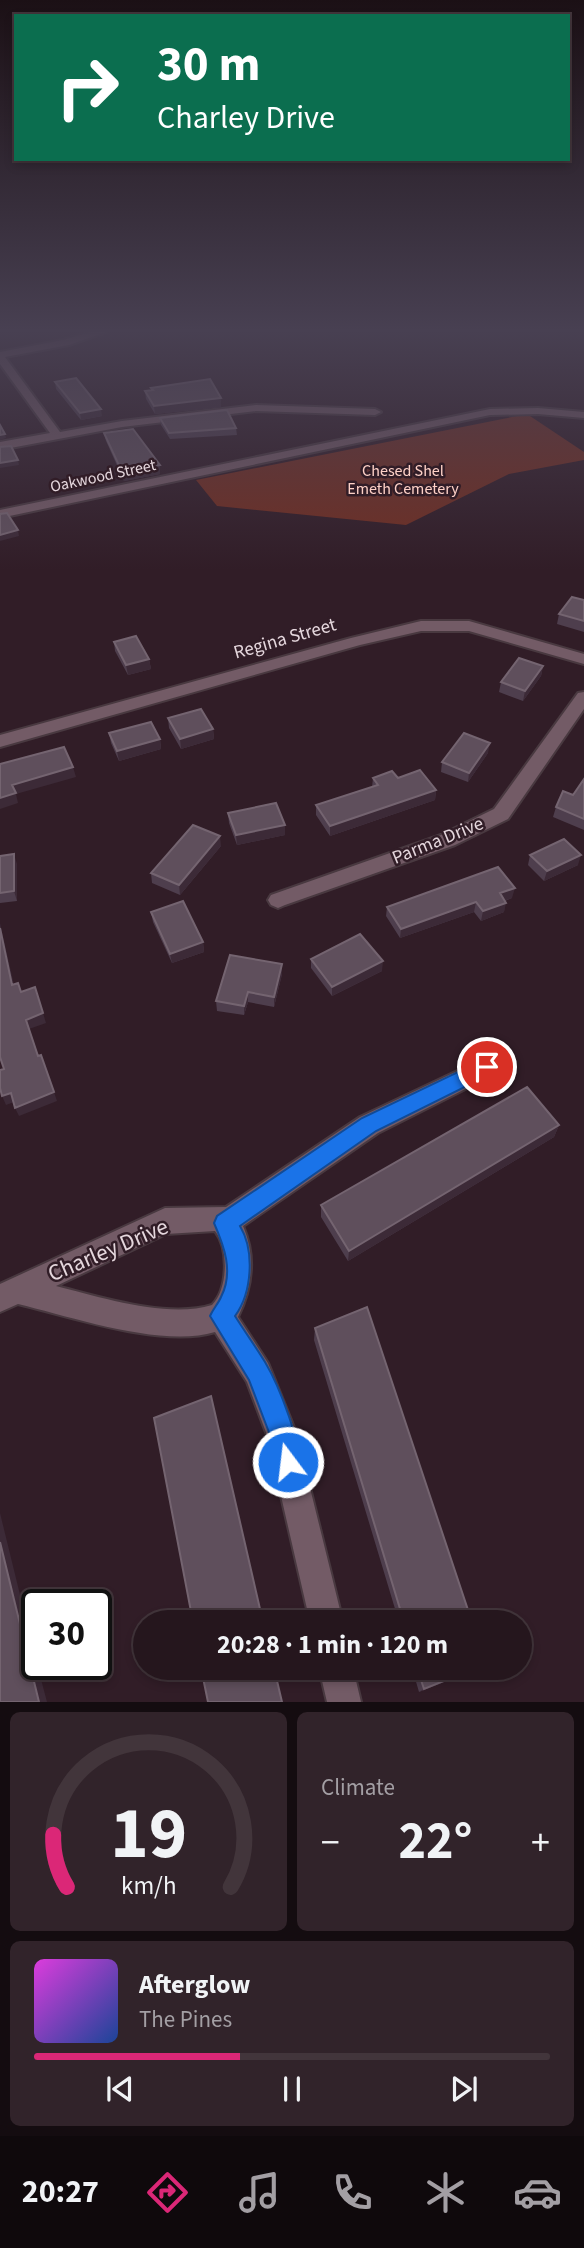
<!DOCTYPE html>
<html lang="en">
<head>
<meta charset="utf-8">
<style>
  body { margin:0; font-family:"Source Sans 3",sans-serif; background:#31232a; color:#f1f3f6; height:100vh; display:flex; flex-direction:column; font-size:26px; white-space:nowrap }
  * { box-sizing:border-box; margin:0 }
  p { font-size:23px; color:#a39fa4 }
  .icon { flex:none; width:38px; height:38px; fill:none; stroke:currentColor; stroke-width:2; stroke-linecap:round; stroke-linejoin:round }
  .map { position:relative; height:1702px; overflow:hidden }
  .side { display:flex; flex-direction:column; gap:10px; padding:10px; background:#140c10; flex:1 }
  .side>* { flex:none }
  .top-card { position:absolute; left:14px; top:14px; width:556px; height:147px; border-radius:0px; box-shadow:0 4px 10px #0003,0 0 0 2px #42353b; background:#0b6e4f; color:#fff; overflow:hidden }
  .speed { position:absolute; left:21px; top:1589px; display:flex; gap:14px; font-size:35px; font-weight:700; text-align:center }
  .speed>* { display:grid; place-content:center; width:91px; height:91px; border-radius:50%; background:#25161d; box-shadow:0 4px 10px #0003,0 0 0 2px #42353b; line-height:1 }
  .speed .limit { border:4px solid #111; border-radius:10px; background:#fff; color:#111 }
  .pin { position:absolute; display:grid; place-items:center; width:60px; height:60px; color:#fff; margin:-30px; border:4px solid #fff; border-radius:50%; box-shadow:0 2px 7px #0007 }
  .me { position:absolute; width:77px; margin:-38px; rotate:345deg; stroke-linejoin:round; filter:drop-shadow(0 0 5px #0008) }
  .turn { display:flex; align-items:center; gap:24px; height:147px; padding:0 28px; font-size:32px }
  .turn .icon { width:91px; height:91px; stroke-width:2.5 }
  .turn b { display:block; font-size:49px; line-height:60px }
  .big { font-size:52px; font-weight:700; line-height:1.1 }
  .side .card { flex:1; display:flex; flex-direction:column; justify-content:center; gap:10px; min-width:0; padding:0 24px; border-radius:10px; background:#31232a }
  .side .dial { align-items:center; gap:0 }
  .dial svg { height:182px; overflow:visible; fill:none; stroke:#42353b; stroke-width:7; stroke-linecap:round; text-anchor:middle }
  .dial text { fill:#f1f3f6; stroke:none }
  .song { display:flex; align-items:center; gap:21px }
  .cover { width:84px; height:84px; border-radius:10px; background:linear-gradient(135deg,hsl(300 70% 55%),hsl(220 70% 35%)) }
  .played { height:7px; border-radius:4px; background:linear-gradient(90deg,#db2777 40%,#42353b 40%) }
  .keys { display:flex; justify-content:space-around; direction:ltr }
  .heat { display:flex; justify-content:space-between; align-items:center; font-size:38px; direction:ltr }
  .side .tiles { flex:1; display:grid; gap:10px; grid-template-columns:1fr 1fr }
  .card:last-child { grid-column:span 2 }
  .trip { position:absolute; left:133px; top:1610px; width:399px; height:70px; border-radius:35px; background:#25161d; box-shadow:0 4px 10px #0003,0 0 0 2px #42353b; font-weight:700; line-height:70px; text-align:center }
  .dock { display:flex; height:112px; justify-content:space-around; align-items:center; background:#0f090c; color:#a39fa4 }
  .dock .icon { width:49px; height:49px }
  .dock .selected { color:#db2777 }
  .dock b { font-size:32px; color:#f1f3f6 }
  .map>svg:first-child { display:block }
</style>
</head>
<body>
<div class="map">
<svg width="584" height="1702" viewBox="0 0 584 1702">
  <rect width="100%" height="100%" fill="#311d27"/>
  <path fill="#702e22" d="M527 414 584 452V460L509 474 406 525 217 506 196 480Z"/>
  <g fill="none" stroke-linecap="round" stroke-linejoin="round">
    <defs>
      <path id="minor" d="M91 332H106L69 345 5 357 60 432 122 421 256 405 375 409 381 412 375 415 256 411 122 427 0 450V442L50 433 0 364V352L63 340Z
        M538 408 584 412V418L538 414 490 415 0 518V510L490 409Z
        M421 621H469L584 654V664L469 631H421L360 645 0 747V735L351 638Z
        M584 692V709L508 819 455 845 285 905 278 908 271 905 268 900 271 895 441 835 494 809 578 693Z
        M487 1057 495 1060 499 1067 495 1074 378 1133 243 1226C256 1256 252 1288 238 1317L268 1363 297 1435 343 1622H310L267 1435 247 1382 215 1332C162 1348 72 1317 18 1304L0 1312V1284L165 1208 226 1207 360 1117ZM215 1231C229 1249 228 1289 212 1305 168 1319 100 1297 56 1286L166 1234Z
        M319 1668H353L361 1702H327Z"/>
    </defs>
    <use href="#minor" stroke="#493940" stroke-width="4"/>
    <use href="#minor" fill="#735b66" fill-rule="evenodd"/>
  </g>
  <path fill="#4e3e4d" d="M55 382 102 416 81 420 56 389Z
    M151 388 221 407 155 414 146 399 145 391 152 390Z
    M160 418 236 428 237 435 170 439 161 425Z
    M104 433 160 474 124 481 106 441Z
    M584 600V632L557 624 559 614Z
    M114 642 149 659 151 669 128 675 115 651Z
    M543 666 541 676 523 701 499 692 501 682Z
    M168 718 213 729 214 739 181 749 169 728Z
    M109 733 160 739 161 749 119 761 111 743Z
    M488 753 468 782 441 772 442 762Z
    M373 778H398L436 790 435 800 330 836 316 815V805L372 787Z
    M584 779V830L553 817 556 807 573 795Z
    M228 813 285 835 237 845 229 823Z
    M221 846 180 895 152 883 151 873Z
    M530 855 578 865 544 881 528 865Z
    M0 856 17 864V901L0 903Z
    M512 898 505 901 504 912 481 921 474 912 400 938 386 916 387 907Z
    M151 912 203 942 204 952 172 963 153 922Z
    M311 959 382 971 332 996 311 968Z
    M282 964V974L274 1007 248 1002 244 1015 217 1011 216 1001Z
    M559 1125 554 1137 348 1261 321 1217V1205Z
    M315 1328 472 1622H399L314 1340Z
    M412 1668H479L419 1692Z"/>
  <path fill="#3c2a37" d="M221 398V407L155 414 154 406Z
    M101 409 102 416 81 420 80 413Z
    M5 434 6 438 0 440V435Z
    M18 460 19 465 0 468V463Z
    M160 465V474L124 481 122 472Z
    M18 530 19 536 0 541V535Z
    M149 659 151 669 128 675 126 665Z
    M543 666 541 676 523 701 525 691Z
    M213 729 214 739 181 749 180 739Z
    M160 739 161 749 119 761 117 751Z
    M490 743 488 753 468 782 469 773Z
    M73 767 76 777 16 794 18 803 0 809V798L12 785Z
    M436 790 435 800 330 836V826Z
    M285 825V835L237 845 236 835Z
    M220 836 221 846 180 895 179 885Z
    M14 854 17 864V901L14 891Z
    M581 855 578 865 544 881 547 871Z
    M515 888 512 898 497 903 500 893Z
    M476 902 474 912 400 938 401 929Z
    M506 903 504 912 481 921 483 911Z
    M0 923 16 994 12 985 0 928Z
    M203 942 204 952 172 963 170 954Z
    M383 961 382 971 332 996V987Z
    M282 964V974L274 1007V997Z
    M248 992V1002L244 1015V1006Z
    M43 1013 46 1023 29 1029 26 1020Z
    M54 1092 57 1101 19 1116 15 1108Z
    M11 1093 14 1102 6 1105 2 1096Z
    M559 1125 554 1137 348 1261 349 1251Z
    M0 1513 37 1664 47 1702H39L0 1542Z
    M476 1668H479L419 1692 424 1689Z"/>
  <path fill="#5f4f5c" stroke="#746470" stroke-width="2" d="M76 378 101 409 80 413 55 382Z
    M210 379 221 398 154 406 145 391 153 390 151 388Z
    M227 410 236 428 169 433 160 418Z
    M0 425 5 434 0 435Z
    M133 429 160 465 122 472 104 433Z
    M11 446 18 460 0 463V447Z
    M7 513 18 530 0 535V514Z
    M572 597 584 600V621L559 614Z
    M136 636 149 659 126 665 114 642Z
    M519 658 543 666 525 691 501 682Z
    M201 709 213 729 180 739 168 718Z
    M151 722 160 739 117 751 109 733Z
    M464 733 490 743 469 773 442 762Z
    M64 747 73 767 12 785 16 793 0 798V764Z
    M420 770 436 790 330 826 316 805 378 785 373 778 392 771 398 778Z
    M584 779V819L556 807 563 791 573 795Z
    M276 803 285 825 236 835 228 813Z
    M193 825 220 836 179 885 151 873Z
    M564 839 581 855 547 871 530 855Z
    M14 854V891L0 893V856Z
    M498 867 515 888 500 893 506 903 483 911 476 902 401 929 387 907Z
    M183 901 203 942 170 954 151 912Z
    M0 928 12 985 18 983 21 992 35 987 43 1013 26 1020 38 1056 41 1055 54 1092 15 1108 11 1093 2 1096 0 1088V1070L4 1069 0 1057Z
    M360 934 383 961 332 987 311 959Z
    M230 955 282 964 274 997 248 992 244 1006 216 1001Z
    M527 1087 559 1125 349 1251 321 1205Z
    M367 1307 472 1622H404L315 1328Z
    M211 1396 263 1622H193L154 1418Z
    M0 1542 39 1702H0Z
    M201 1668H274L282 1702H208Z
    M417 1668H476L424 1689Z"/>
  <linearGradient id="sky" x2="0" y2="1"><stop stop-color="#1b1015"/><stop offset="0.58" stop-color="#484052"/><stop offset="1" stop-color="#484052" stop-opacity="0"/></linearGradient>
  <rect width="584" height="570" fill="url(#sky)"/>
  <path fill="#1a73e8" stroke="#114b97" stroke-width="2" d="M487 1058 493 1061 496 1067 493 1073 376 1131 240 1226C255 1251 252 1293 235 1316 245 1332 256 1347 265 1362 277 1382 306 1450 297 1471L288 1474 280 1471 270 1435 249 1380 210 1316C213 1309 218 1304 221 1297 234 1272 224 1246 214 1223L217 1216 362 1118Z"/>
  <g text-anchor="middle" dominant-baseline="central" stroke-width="5" stroke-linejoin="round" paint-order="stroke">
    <g font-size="16" fill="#fed1c7" stroke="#311d27">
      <text x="403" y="471">Chesed Shel<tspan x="403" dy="18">Emeth Cemetery</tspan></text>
    </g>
    <g font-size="16" fill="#e5d7dd" stroke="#311d27">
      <text transform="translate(103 476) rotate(-12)">Oakwood Street</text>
    </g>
    <g font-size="19" fill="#e5d7dd" stroke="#311d27">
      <text transform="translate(285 639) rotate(-16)">Regina Street</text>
      <text transform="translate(438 841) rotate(-22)">Parma Drive</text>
    </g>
    <g font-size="23" fill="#e5d7dd" stroke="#311d27">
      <text transform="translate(108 1250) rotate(-23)">Charley Drive</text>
    </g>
  </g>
</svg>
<div class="speed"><div class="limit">30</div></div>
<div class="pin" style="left:487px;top:1067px;background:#d93025"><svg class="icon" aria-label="arrive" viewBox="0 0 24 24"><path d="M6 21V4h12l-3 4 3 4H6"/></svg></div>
<svg class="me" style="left:288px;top:1462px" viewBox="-20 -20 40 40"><circle r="17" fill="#1a73e8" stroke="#fff" stroke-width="3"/><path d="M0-11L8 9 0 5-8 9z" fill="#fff"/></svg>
<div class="trip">20:28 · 1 min · 120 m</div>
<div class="top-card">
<div class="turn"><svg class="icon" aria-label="right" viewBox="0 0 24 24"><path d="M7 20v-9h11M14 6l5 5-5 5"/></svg><div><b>30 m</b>Charley Drive</div></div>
</div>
</div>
<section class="side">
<div class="tiles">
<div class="card dial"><svg viewBox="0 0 100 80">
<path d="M14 69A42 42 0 1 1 86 69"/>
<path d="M14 69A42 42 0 0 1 8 46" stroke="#db2777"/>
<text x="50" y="56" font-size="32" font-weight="700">19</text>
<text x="50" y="72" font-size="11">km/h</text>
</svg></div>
<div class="card"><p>Climate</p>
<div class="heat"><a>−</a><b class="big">22°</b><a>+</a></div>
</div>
<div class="card">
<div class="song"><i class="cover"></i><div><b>Afterglow</b><p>The Pines</p></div></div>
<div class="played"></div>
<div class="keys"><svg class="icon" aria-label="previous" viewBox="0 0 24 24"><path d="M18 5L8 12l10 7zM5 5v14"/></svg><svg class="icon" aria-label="pause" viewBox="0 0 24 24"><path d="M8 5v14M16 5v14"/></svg><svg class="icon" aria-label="next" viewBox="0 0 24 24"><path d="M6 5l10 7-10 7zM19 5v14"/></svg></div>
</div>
</div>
</section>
<nav class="dock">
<b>20:27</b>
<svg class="icon selected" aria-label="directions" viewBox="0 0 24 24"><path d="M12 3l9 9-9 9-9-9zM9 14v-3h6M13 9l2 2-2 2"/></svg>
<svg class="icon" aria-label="music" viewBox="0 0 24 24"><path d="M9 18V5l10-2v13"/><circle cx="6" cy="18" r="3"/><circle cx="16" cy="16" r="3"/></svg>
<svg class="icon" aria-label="phone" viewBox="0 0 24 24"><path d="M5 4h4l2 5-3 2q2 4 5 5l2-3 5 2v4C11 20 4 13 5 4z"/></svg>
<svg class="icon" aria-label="climate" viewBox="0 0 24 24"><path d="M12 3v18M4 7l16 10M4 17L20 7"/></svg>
<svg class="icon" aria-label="car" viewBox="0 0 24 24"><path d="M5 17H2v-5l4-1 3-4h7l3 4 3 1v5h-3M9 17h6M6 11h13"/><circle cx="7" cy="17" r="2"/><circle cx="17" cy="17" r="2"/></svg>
</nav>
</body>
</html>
